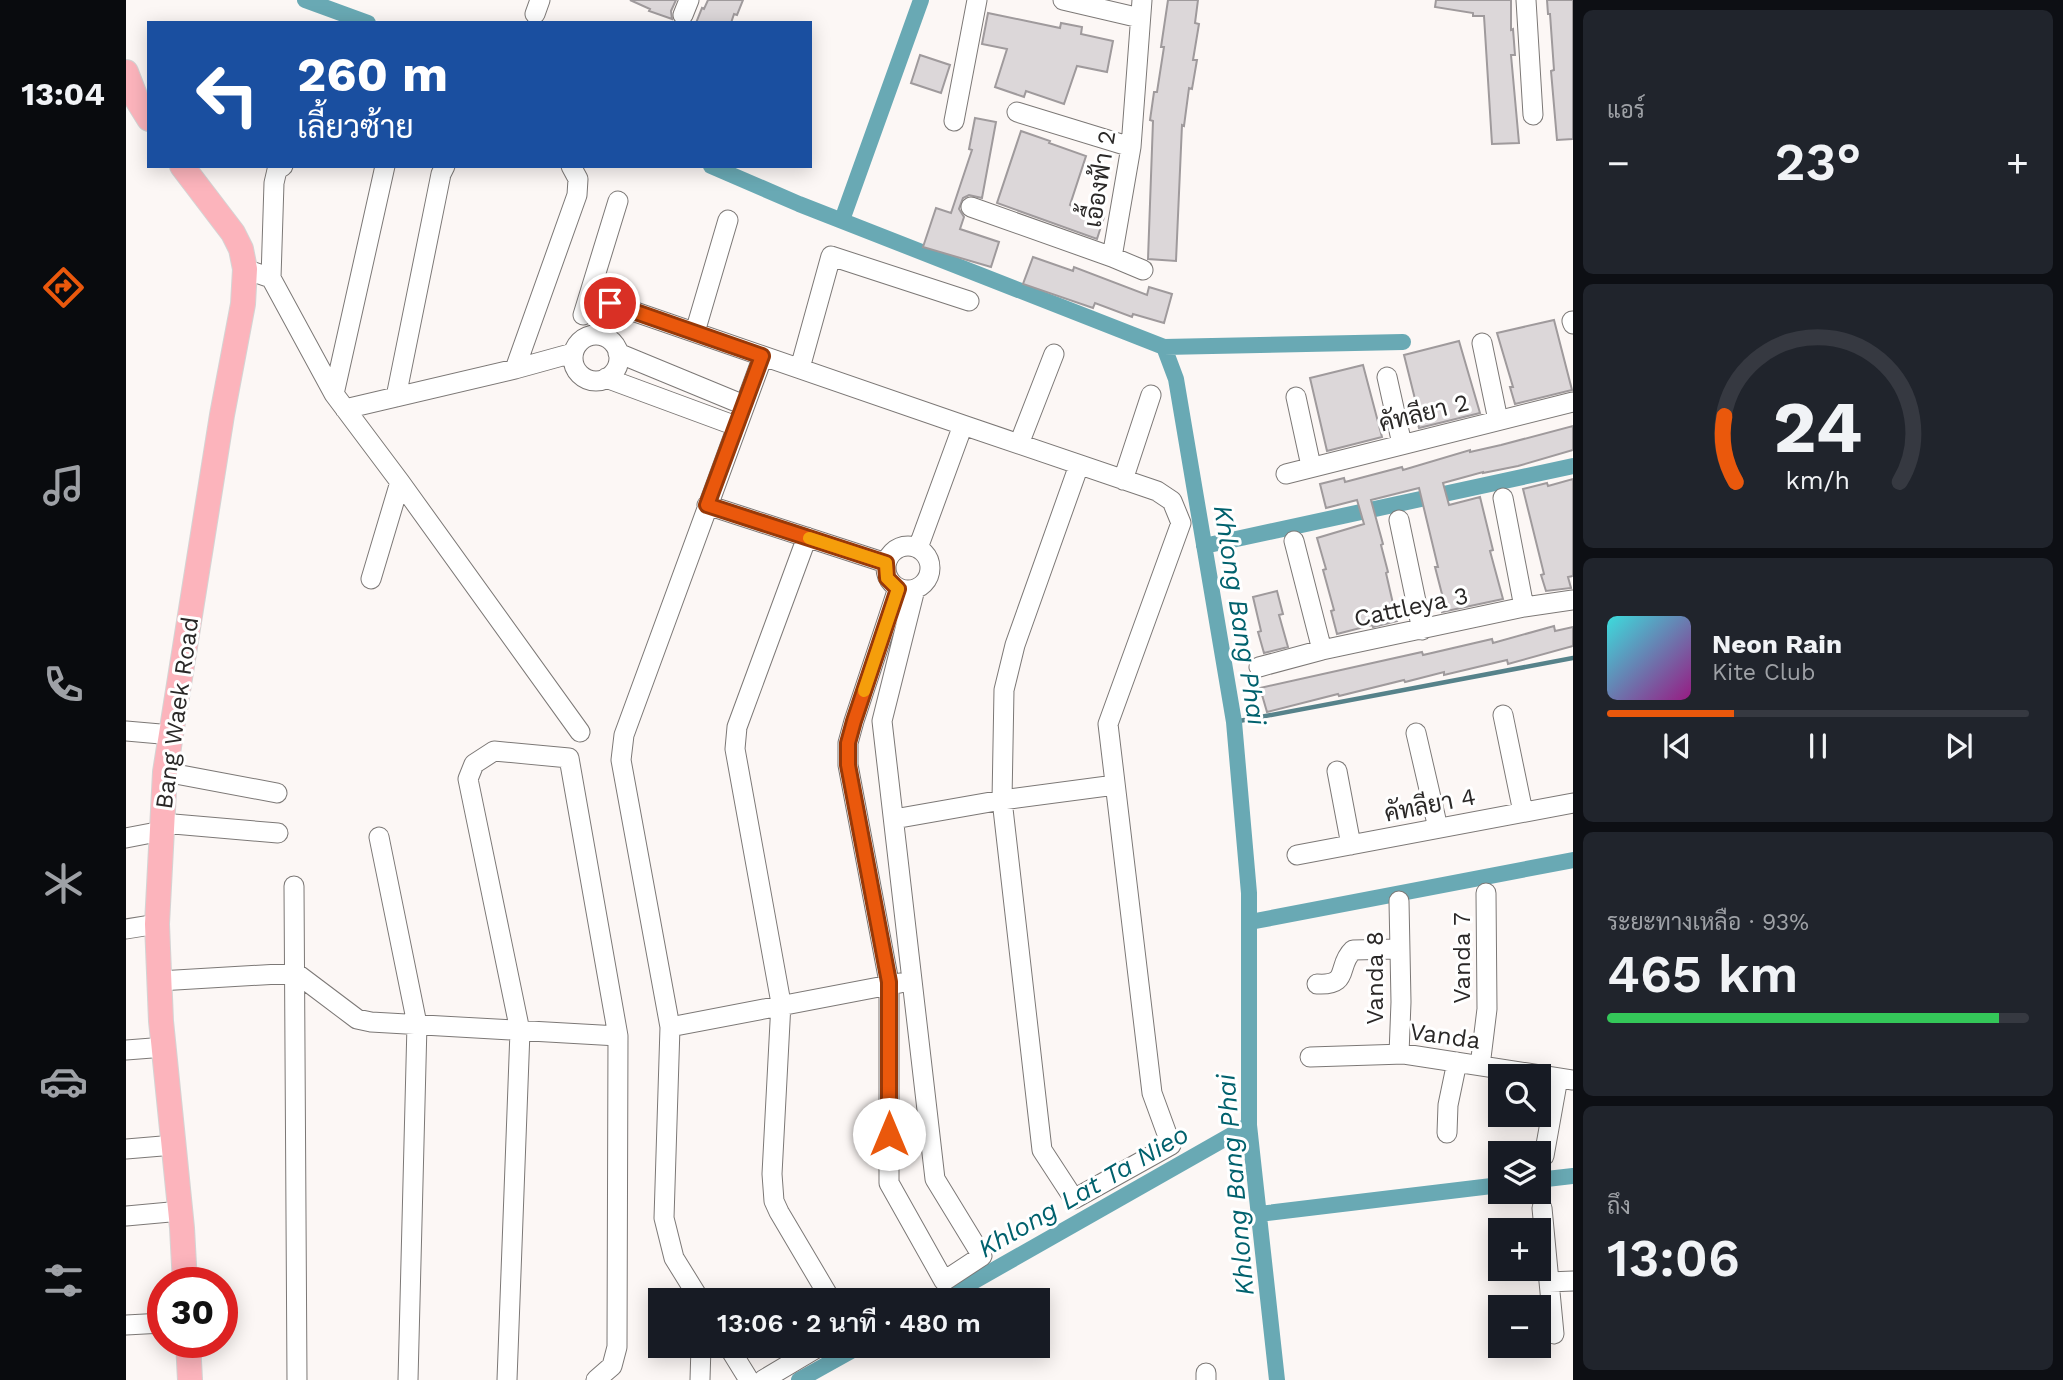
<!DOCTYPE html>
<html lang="th">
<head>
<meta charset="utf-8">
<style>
  body { margin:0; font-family:"Work Sans",Sarabun,sans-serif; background:#20242c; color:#f1f3f6; height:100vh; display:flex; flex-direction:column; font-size:26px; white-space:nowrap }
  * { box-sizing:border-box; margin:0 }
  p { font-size:23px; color:#9ea1a6 }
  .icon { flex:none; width:38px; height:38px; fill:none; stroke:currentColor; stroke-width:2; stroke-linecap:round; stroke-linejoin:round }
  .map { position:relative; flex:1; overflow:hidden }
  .sheet { display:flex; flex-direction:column; gap:10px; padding:10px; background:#0d0f14; width:490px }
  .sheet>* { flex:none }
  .hud { position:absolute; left:21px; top:21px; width:665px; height:147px; border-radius:0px; box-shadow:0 4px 18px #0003; background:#1a4fa0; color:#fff; overflow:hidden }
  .tools { position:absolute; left:1362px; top:1064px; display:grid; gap:14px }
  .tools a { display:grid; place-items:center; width:63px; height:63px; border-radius:0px; background:#171b24; box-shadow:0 4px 18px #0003; font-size:35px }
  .speed { position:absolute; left:21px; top:1267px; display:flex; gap:14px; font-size:35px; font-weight:700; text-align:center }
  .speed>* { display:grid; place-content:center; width:91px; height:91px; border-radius:50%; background:#171b24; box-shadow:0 4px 18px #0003; line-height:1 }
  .speed .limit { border:10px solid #d22; background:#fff; color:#111 }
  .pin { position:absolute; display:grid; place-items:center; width:60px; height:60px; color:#fff; margin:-30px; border:4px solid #fff; border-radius:50%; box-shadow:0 2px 7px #0007 }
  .me { position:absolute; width:77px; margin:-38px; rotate:0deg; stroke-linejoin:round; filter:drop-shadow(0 0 5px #0008) }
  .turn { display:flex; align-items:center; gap:24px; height:147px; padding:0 35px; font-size:32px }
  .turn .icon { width:91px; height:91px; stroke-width:2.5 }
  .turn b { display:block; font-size:49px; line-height:60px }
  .big { font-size:52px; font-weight:600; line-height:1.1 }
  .sheet .tile { flex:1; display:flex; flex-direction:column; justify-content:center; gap:10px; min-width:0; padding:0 24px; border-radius:10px; background:#20242c }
  .sheet .dial { align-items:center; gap:0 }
  .dial svg { height:182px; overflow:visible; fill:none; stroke:#363941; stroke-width:7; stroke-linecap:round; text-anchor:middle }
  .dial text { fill:#f1f3f6; stroke:none }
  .song { display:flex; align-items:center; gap:21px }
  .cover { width:84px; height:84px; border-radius:10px; background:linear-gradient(135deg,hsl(180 70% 55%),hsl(310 70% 35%)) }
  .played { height:7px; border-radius:4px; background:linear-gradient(90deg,#ea580c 30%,#363941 30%) }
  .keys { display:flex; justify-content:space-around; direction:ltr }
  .heat { display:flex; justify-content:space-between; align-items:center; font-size:38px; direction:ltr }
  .charge { height:10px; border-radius:5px; background:linear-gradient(90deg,#34c759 93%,#363941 0) }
  .trip { position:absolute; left:522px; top:1288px; width:402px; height:70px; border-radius:0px; background:#171b24; box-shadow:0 4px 18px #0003; font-weight:600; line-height:70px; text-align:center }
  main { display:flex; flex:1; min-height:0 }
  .tabs { display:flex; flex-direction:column; width:126px; justify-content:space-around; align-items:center; background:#090b0e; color:#9ea1a6 }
  .tabs .icon { width:49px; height:49px }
  .tabs .selected { color:#ea580c }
  .tabs b { font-size:32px; color:#f1f3f6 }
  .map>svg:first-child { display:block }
</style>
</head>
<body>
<main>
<nav class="tabs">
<b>13:04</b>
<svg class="icon selected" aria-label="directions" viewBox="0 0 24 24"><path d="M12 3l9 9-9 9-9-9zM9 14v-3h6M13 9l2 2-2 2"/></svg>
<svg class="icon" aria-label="music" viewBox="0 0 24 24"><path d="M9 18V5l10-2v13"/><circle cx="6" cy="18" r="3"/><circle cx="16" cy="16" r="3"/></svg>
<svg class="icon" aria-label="phone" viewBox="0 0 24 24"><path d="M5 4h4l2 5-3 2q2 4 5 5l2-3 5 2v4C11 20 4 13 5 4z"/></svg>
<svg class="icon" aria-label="climate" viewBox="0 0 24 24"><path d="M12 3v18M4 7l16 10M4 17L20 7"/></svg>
<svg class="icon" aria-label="car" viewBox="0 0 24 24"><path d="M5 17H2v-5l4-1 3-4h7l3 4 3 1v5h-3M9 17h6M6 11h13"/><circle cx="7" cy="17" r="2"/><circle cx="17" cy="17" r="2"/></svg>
<svg class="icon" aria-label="filters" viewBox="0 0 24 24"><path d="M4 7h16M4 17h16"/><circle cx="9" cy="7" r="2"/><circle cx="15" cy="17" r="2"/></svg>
</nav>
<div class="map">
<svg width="1447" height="1380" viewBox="0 0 1447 1380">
  <rect width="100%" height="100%" fill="#fcf7f5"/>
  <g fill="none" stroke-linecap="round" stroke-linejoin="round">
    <path stroke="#56828a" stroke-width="4.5" d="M1108 722 1447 658"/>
    <path stroke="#69a9b4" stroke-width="16" d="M179 0 242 23
      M585 166 673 204 1038 347 1050 379 1108 722 1123 893V1125L1151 1380
      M716 220 795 0
      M1038 347 1277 342
      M1078 546 1447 466
      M1124 922 1447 860
      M1412 1180 1447 1176
      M1133 1214 1374 1185
      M815 1300 1123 1125
      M673 1380 734 1346"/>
  </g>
  <path fill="#dcd7d9" stroke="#9f9a9c" stroke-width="2" d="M504 0H550L545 11 546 19 523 11 524 9Z
    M582 0H617L611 15 608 14 605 23H570L576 8 578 9Z
    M1042 0H1072L1069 23 1073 24 1067 60H1071L1066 89 1063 88 1058 126 1056 125 1050 261 1022 259 1027 121 1024 120 1028 92H1031L1038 47H1035Z
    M1310 0H1385V30L1387 29 1389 55H1385L1393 143 1366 144 1358 16H1347V13L1309 7Z
    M1421 0H1447V139L1431 140 1425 71 1428 70 1424 14H1422Z
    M862 13 934 28 935 23 956 27 955 34 987 41 981 72 951 66 938 104 900 91 898 97 869 87 881 49 856 44Z
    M794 55 824 65 815 93 785 83Z
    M849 118 870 122 856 198 843 195 837 198 833 209 838 217 834 229 873 242 865 267 797 247 810 208 825 213 846 150 843 149Z
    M895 131 924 141 923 143 960 156 944 205 978 217 971 239 871 203Z
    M907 257 947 271 948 267 1021 295 1023 287 1046 294 1038 323 1007 314 1006 317 969 303 967 308 897 284Z
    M1428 320 1446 390 1389 404 1384 387H1387L1371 333Z
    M1333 341 1354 413 1293 428 1289 412 1292 411 1278 355Z
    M1237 365 1256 437 1201 451 1184 378Z
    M1447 426V450L1392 466 1357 473V472L1317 483 1323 505 1354 497 1367 550 1364 551 1377 599 1316 612 1313 599 1317 598 1309 567H1312L1293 488 1245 500 1257 544 1255 545 1262 572 1260 573 1271 621 1247 627 1246 625 1211 634 1205 611 1208 610 1197 570 1200 569 1191 538 1238 524 1231 500 1200 508 1194 484 1218 478 1219 482 1276 467 1277 470 1344 450V452L1375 445Z
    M1447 479V576L1442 577 1445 588 1420 591 1415 575 1418 574 1397 489 1421 483 1422 486Z
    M1151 591 1157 614 1153 615 1162 647 1138 653 1132 632 1135 631 1127 597Z
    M1428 626 1429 631 1447 627V646L1382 664 1381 660 1318 675V672L1279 682 1278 680 1213 696 1212 694 1141 712 1134 688 1296 652 1297 655 1366 639 1367 643Z"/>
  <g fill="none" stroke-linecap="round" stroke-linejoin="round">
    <defs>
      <path id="minor" d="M937 0 1014 18
        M1400 0 1407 115
        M409 14 414 0
        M557 15 563 0
        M891 112 1005 147
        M828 121 851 0
        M845 207 986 257 1017 270
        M986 257 1005 147 1016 0
        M119 269 145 278 208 394 274 482 454 732
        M145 278 148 183 151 170 157 166
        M463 296 837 425 1031 491 1046 501 1055 523 982 724 1026 1093 1045 1145 948 1199 916 1150 876 800 878 690 889 645 953 465
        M457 315 492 201
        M1446 321 1447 324
        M569 332 602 220
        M447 358a23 23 0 1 1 46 0a23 23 0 1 1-46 0Z
        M1356 343 1372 420
        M492 353 618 405
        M674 368 705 256 843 301
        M389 369 451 195 452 179 445 166
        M1261 377 1276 444
        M480 378 610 426
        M208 394 259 166
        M270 397 315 174 319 166
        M1170 397 1185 466
        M219 409 389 369 447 353
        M893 444 928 354
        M1160 474 1447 402
        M997 480 1025 395
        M1377 498 1398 607
        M581 505 760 563
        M1273 520 1296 630
        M681 537 611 727 609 749 655 1003 646 1174 648 1201 653 1212 705 1300
        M1168 541 1196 650
        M760 568a22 22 0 1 1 44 0a22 22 0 1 1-44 0Z
        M792 548 837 425
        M245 579 274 482
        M772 588 728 721 722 743V765L763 982V1183L818 1281 856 1256 809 1179 756 721 789 589
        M1133 667 1196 650 1398 607 1447 600
        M1377 715 1397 812
        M0 731 46 735
        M1290 733 1312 828
        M1211 771 1225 845
        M39 772 151 793
        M768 819 876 800 989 785
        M36 823 152 833
        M253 837 291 1024 282 1380
        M0 838 36 831
        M1171 855 1447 803
        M168 886 171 1380
        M1273 901 1275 1002 1273 1054
        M0 929 31 924
        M33 981 170 973 231 1019 245 1022 492 1036
        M1191 984C1225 986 1210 966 1227 950L1273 949
        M544 1027 774 983
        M0 1050 39 1047
        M1184 1057 1278 1054 1447 1080
        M1354 1066 1361 1009 1360 893
        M1321 1133 1322 1105 1331 1062
        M0 1149 48 1145
        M1418 1156 1432 1078
        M1416 1208 1428 1334
        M0 1216 55 1211
        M1423 1282 1447 1281
        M574 1300 548 1258 538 1218 544 1027 495 760 498 735 637 356
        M0 1325 37 1323
        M602 1346 623 1380
        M1080 1373V1380
        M381 1380 394 1031 342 779 348 764 368 751 443 758 492 1036 491 1347 486 1366 470 1380
        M574 1380 575 1346
        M637 1380 694 1346"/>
      <path id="major" d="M0 72 10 98 23 119
        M56 166 107 233 115 249 119 269 117 304 96 415 39 772 31 924 35 1021 56 1228 59 1283
        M62 1342 64 1380"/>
    </defs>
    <use href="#minor" stroke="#7c7876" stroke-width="21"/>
    <use href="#major" stroke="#d4d4d4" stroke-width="26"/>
    <use href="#minor" stroke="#fff" stroke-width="19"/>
    <use href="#major" stroke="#fcb4bc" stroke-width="24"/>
  </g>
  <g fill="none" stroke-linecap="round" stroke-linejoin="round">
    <defs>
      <path id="route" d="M484 303 636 356 581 505 760 563 761 578 772 589 728 721 722 743V765L763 982V1134"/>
    </defs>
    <use href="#route" stroke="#983908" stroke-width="18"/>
    <use href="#route" stroke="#ea580c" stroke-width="12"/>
    <path stroke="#f59e0b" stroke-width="12" d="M683 538 760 563 761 578 772 589 738 691"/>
  </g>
  <g text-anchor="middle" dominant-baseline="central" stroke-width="6" stroke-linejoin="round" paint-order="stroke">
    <g font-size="24" fill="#2a2827" stroke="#fff">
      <text transform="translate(974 179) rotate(-81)">เอื้องฟ้า 2</text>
      <text transform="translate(1298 413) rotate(-14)">คัทลียา 2</text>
      <text transform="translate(1285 607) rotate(-12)">Cattleya 3</text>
      <text transform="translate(51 713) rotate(-82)">Bang Waek Road</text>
      <text transform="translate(1304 805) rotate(-11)">คัทลียา 4</text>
      <text transform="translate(1336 958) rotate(-90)">Vanda 7</text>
      <text transform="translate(1249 978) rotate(-90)">Vanda 8</text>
      <text transform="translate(1319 1036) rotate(8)">Vanda</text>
    </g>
    <g font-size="26" font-style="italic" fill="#00616d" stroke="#fff">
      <text transform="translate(1114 615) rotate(81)">Khlong Bang Phai</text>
      <text transform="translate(1109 1185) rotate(-95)">Khlong Bang Phai</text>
      <text transform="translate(957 1191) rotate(-30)">Khlong Lat Ta Nieo</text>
    </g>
  </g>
</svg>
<div class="tools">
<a><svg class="icon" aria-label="search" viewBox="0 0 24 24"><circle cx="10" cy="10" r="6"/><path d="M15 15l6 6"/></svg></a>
<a><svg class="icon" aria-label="layers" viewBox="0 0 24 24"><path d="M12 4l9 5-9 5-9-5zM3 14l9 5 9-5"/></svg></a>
<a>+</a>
<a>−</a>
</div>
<div class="speed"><div class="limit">30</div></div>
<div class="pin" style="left:484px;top:303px;background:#d93025"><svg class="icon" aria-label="arrive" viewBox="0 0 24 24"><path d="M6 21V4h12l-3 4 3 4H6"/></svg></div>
<svg class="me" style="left:763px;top:1134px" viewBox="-20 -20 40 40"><circle r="19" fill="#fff"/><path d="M0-13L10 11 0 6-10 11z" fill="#ea580c"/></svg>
<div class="trip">13:06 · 2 นาที · 480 m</div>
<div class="hud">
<div class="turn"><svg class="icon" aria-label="left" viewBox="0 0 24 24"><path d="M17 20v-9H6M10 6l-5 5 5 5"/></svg><div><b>260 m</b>เลี้ยวซ้าย</div></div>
</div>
</div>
<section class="sheet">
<div class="tile"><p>แอร์</p>
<div class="heat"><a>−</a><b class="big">23°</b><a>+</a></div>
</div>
<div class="tile dial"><svg viewBox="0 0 100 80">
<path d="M14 69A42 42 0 1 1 86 69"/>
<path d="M14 69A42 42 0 0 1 9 40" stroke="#ea580c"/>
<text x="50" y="56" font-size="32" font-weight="700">24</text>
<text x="50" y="72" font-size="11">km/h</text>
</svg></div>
<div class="tile">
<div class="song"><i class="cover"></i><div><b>Neon Rain</b><p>Kite Club</p></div></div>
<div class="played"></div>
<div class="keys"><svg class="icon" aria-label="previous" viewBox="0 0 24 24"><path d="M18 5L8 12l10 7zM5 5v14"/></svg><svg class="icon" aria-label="pause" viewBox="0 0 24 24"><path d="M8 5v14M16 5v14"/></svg><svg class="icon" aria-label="next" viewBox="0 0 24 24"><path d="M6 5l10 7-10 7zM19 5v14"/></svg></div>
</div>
<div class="tile"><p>ระยะทางเหลือ · 93%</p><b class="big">465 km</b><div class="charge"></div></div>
<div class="tile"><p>ถึง</p><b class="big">13:06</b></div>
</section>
</main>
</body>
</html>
